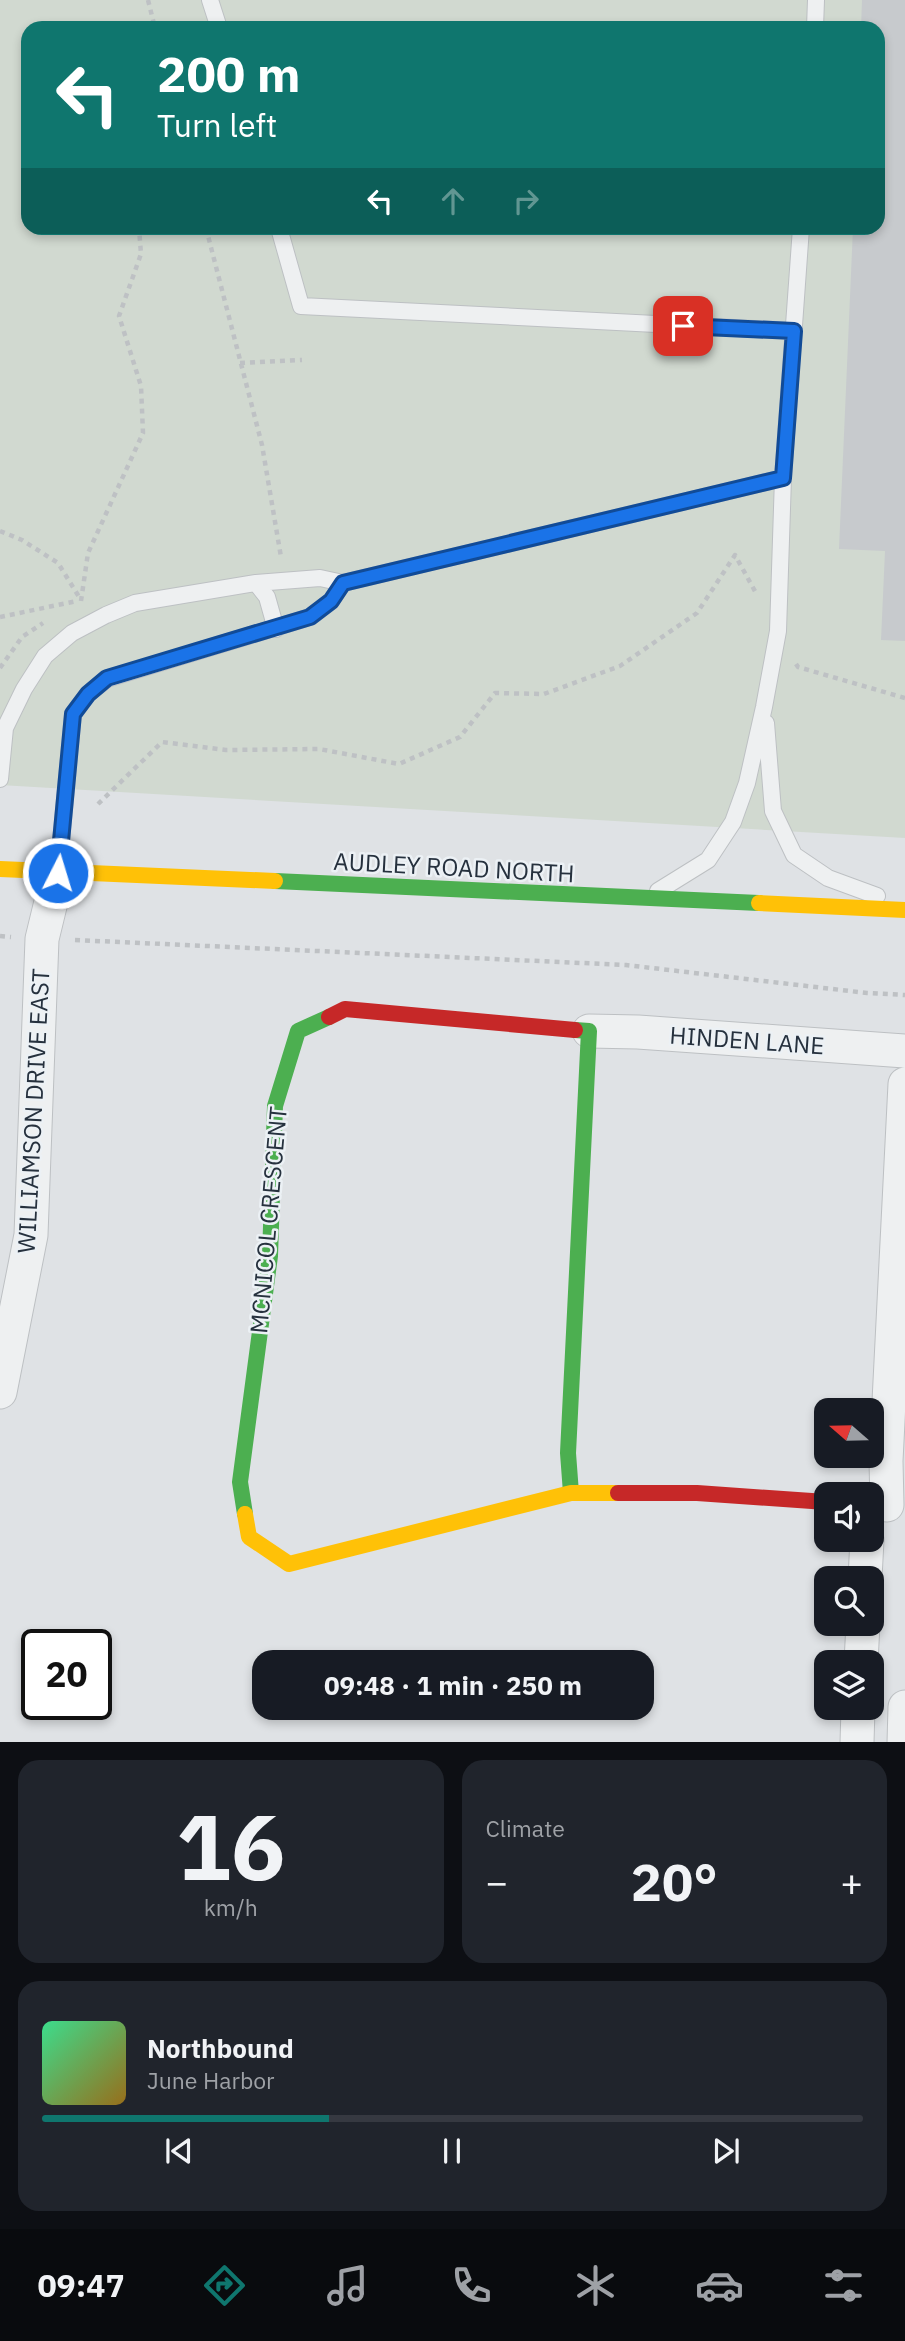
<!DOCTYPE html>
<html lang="en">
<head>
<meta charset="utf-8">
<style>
  body { margin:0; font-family:"IBM Plex Sans",sans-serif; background:#20242c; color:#f1f3f6; height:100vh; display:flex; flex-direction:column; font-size:26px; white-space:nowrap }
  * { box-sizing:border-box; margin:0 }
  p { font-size:23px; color:#9ea1a6 }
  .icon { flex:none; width:38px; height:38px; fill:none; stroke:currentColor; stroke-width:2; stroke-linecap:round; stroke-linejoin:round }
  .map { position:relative; height:1742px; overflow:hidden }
  .sheet { display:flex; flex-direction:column; gap:18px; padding:18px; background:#0d0f14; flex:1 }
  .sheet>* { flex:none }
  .guide { position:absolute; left:21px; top:21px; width:864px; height:214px; border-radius:21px; box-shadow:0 4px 10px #0003; background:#0f766e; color:#fff; overflow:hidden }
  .needle { width:46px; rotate:290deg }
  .buttons { position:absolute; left:814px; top:1398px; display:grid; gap:14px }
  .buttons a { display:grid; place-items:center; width:70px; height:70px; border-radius:14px; background:#171b24; box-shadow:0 4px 10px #0003; font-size:35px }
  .speed { position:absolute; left:21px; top:1629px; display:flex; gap:14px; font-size:35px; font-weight:700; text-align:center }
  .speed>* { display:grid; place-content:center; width:91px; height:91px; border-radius:50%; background:#171b24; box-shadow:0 4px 10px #0003; line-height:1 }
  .speed .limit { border:4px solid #111; border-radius:10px; background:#fff; color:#111 }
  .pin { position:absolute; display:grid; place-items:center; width:60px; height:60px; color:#fff; margin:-30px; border-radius:14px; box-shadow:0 4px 10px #0006 }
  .me { position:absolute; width:77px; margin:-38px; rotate:5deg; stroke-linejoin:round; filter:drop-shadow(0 0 5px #0008) }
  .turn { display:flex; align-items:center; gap:24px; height:147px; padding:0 21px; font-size:32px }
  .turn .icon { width:91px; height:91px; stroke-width:2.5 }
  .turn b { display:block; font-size:49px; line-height:60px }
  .lanes { display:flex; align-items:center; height:66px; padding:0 21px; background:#0003; justify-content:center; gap:35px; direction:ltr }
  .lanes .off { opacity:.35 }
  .big { font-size:52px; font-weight:800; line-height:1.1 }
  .sheet .tile { flex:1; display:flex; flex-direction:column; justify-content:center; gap:10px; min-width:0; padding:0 24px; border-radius:21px; background:#20242c }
  .sheet .dial { align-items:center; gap:0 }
  .dial b { font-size:91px; line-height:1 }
  .song { display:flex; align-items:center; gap:21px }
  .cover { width:84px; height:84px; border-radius:10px; background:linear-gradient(135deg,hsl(150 70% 55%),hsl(40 70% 35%)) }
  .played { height:7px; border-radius:4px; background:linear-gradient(90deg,#0f766e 35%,#363941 35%) }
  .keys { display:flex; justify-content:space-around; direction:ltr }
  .heat { display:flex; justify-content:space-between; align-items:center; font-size:38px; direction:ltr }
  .sheet .tiles { flex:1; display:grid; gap:18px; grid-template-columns:1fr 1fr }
  .tile:last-child { grid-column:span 2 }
  .trip { position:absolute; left:252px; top:1650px; width:402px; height:70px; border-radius:21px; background:#171b24; box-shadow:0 4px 10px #0003; font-weight:800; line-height:70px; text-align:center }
  .tabs { display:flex; height:112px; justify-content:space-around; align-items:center; background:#090b0e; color:#9ea1a6 }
  .tabs .icon { width:49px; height:49px }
  .tabs .selected { color:#0f766e }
  .tabs b { font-size:32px; color:#f1f3f6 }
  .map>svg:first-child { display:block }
</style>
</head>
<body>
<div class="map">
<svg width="905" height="1743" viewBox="0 0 905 1743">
  <rect width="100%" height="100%" fill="#dfe2e5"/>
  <path fill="#d1d9d0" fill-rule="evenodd" d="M0 0H905V838L0 785ZM28 28H878V228H28Z"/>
  <path fill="#c7cacd" d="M862 0H905V641L881 640 885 551 839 549 853 228H878V28H861Z"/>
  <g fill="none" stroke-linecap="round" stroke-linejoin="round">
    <defs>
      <path id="lane" d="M210 0 219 28
        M815 28 816 0
        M279 228 301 306 794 331
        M256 583 267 597 276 629
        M766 723 773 811 794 855 828 878 877 896
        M0 779 5 728 24 689 45 656 72 633 106 615 135 603 256 583 320 578 343 583 783 478
        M58 873 73 714 88 694 107 679 310 617 331 601 343 583
        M658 891 708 860 733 822 747 783 764 707 778 631 783 478 801 228"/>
      <path id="street" d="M589 1031 638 1032 905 1051
        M0 1392 31 1235 42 939 58 873
        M887 1505 886 1461 905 1084
        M865 1578 867 1540
        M861 1662 863 1624
        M857 1743 858 1708
        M904 1743 905 1707"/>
    </defs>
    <use href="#lane" stroke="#bdc0c3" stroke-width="18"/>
    <use href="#street" stroke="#bdc0c3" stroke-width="35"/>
    <path stroke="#bec1c4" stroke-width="4.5" stroke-dasharray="5 5" stroke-linecap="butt" d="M148 0 155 28
      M206 228 262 445 281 557
      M240 363 302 360
      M0 531 22 540 58 563 81 600
      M81 601 88 553 143 433 141 386 119 316 141 254 139 228
      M0 617 77 601
      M796 664 798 667 905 698
      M0 668 22 637 43 623
      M98 804 162 742 226 750 319 749 399 764 460 737 495 693 544 694 620 666 697 613 735 555 756 593
      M0 936 11 937
      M75 940 626 965 867 993 905 995"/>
    <use href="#lane" stroke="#eef0f1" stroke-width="16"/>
    <use href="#street" stroke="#eef0f1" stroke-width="33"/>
    <path stroke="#4caf50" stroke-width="16" d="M275 881 759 903
      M571 1493 568 1453 589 1031 575 1030
      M245 1514 240 1482 270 1256 275 1106 298 1031 329 1017"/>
    <path stroke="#ffc107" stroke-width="16" d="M0 869 275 881
      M759 903 905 910
      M245 1514 249 1537 289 1564 571 1493H618"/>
    <path stroke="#c62828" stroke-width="16" d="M329 1017 345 1009 575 1030
      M618 1493H697L826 1502"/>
  </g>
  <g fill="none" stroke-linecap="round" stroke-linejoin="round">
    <defs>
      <path id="route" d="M58 873 73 714 88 694 107 678 310 617 331 601 343 583 783 478 794 331 683 326"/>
    </defs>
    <use href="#route" stroke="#114b97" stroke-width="18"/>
    <use href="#route" stroke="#1a73e8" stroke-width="12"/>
  </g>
  <g text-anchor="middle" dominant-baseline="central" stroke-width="5" stroke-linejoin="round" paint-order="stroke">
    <g font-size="24" fill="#26313e" stroke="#ecf1f5">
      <text transform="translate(454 867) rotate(3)">AUDLEY ROAD NORTH</text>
      <text transform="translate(747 1040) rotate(4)">HINDEN LANE</text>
      <text transform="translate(33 1111) rotate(-87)">WILLIAMSON DRIVE EAST</text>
      <text transform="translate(268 1220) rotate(-85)">MCNICOL CRESCENT</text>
    </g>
  </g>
</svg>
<div class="buttons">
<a><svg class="needle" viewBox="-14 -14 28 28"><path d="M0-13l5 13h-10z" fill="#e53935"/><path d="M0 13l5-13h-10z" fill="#9ea1a6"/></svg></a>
<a><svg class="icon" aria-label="sound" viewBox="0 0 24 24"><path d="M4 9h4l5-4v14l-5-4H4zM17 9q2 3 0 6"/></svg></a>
<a><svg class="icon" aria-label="search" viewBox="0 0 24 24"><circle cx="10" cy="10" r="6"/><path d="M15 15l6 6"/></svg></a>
<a><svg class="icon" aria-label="layers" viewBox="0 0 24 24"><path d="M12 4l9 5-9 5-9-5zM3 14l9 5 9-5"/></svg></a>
</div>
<div class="speed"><div class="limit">20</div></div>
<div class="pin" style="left:683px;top:326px;background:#d93025"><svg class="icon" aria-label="arrive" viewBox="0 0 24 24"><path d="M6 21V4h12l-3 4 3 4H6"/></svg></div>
<svg class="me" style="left:58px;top:873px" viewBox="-20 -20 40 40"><circle r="17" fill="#1a73e8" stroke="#fff" stroke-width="3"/><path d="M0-11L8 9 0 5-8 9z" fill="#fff"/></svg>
<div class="trip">09:48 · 1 min · 250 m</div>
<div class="guide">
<div class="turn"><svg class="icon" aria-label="left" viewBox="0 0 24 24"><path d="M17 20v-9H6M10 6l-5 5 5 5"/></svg><div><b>200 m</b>Turn left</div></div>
<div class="lanes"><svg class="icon" aria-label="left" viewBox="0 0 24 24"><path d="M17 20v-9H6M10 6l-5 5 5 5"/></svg><svg class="icon off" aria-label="ahead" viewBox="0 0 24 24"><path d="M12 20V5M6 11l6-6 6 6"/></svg><svg class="icon off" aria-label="right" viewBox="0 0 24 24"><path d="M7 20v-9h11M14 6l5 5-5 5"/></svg></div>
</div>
</div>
<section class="sheet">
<div class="tiles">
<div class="tile dial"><b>16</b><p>km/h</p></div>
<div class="tile"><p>Climate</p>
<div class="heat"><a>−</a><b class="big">20°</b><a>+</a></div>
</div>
<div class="tile">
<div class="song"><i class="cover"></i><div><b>Northbound</b><p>June Harbor</p></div></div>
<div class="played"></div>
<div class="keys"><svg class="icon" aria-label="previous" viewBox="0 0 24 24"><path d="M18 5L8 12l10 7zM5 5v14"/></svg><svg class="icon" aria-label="pause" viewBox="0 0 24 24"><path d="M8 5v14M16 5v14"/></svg><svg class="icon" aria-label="next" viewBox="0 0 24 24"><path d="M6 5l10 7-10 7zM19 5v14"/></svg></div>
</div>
</div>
</section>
<nav class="tabs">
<b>09:47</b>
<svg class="icon selected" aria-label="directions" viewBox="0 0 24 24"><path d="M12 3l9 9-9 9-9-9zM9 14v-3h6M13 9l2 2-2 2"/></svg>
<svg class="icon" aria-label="music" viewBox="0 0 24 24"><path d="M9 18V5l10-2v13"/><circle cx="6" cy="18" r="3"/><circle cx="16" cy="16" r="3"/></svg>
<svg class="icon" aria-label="phone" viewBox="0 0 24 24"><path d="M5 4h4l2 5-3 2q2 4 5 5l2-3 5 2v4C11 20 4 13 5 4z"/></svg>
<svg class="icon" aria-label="climate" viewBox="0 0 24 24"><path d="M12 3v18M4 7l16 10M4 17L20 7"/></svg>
<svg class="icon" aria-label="car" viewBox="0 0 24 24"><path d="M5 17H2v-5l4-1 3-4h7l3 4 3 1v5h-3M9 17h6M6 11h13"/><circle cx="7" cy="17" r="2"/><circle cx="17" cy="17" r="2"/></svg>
<svg class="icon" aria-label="filters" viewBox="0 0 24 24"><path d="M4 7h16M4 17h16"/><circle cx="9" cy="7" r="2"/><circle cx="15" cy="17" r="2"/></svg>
</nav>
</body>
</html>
